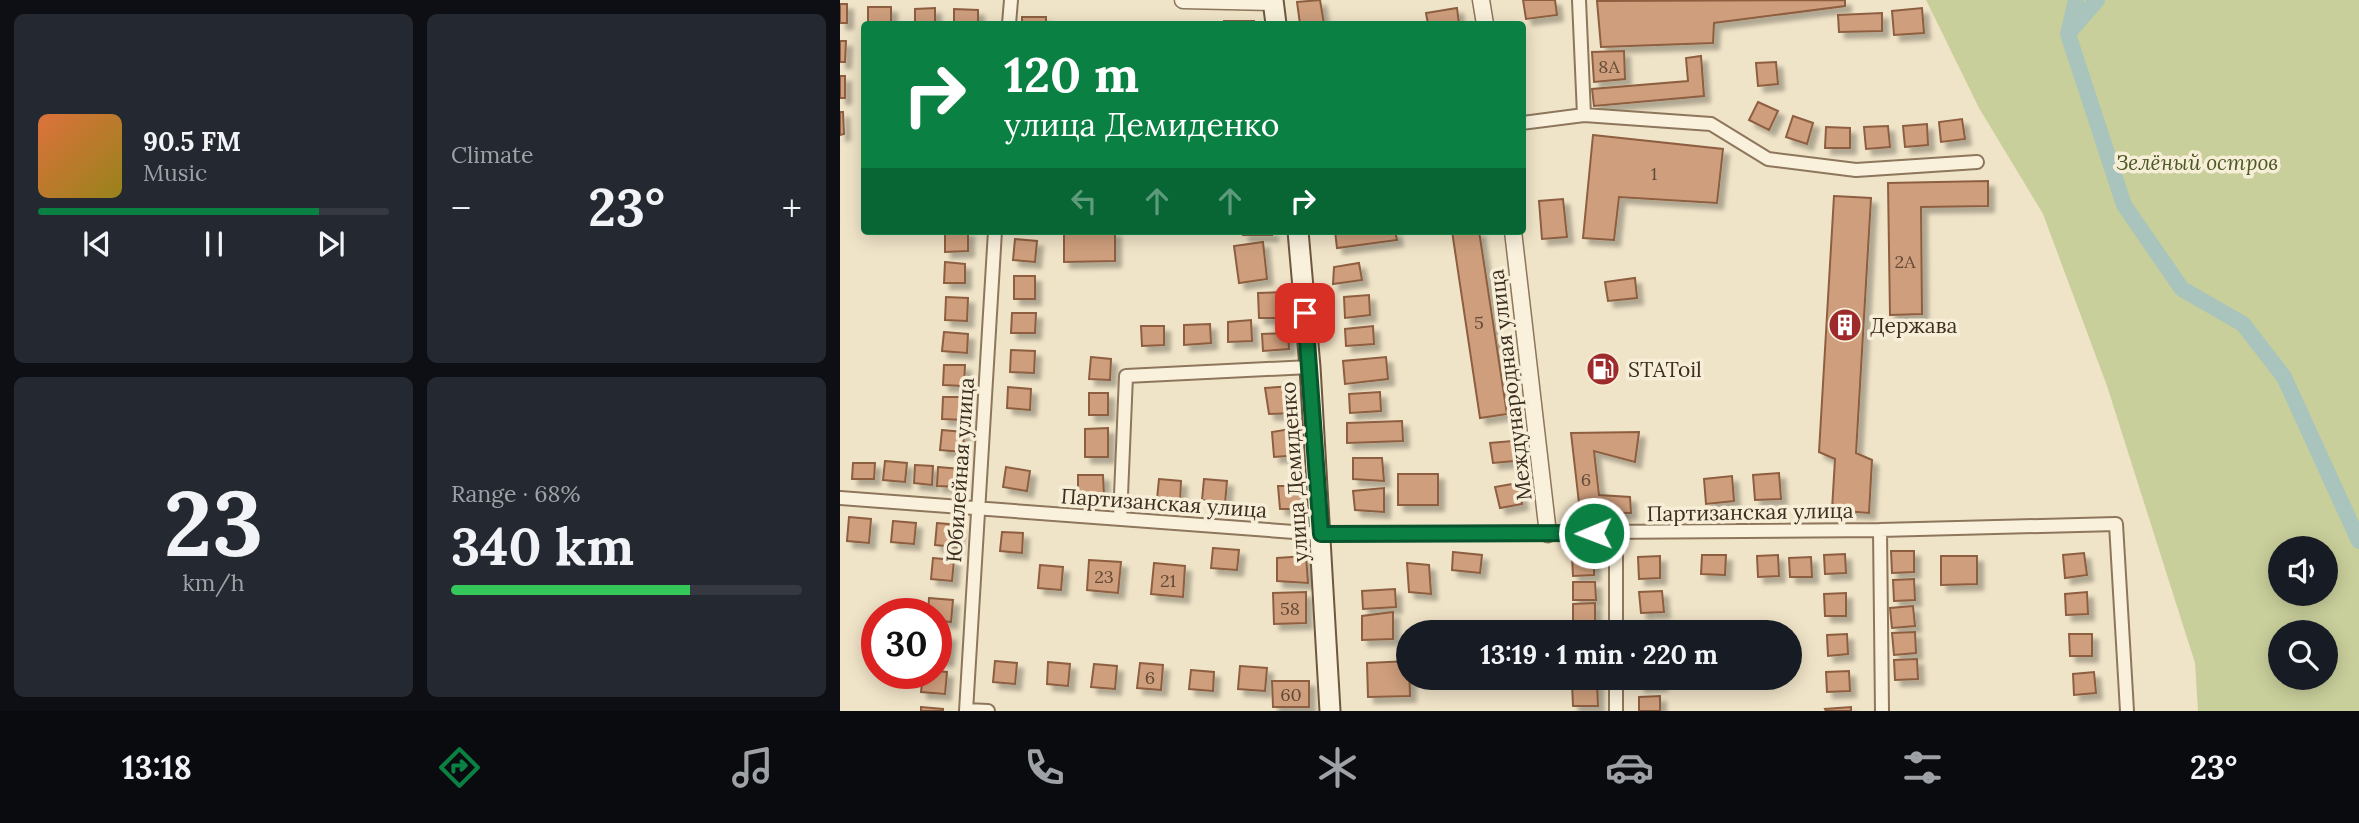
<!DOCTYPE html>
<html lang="en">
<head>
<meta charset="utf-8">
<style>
  body { margin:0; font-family:Lora,serif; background:#242831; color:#f1f3f6; height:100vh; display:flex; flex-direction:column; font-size:26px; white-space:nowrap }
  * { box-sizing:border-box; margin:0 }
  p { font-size:23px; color:#9ea1a6 }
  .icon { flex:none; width:38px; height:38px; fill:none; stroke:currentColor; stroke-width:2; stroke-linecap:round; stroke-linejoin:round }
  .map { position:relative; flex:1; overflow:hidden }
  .drawer { display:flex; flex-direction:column; gap:14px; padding:14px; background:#0d0f14; width:840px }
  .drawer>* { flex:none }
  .hud { position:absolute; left:21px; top:21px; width:665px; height:214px; border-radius:7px; box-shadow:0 4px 18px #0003; background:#0b8043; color:#fff; overflow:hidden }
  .tools { position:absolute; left:1428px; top:536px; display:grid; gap:14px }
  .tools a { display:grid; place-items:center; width:70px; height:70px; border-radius:50%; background:#171b24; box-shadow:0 4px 18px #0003; font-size:35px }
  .speed { position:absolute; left:21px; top:598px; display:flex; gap:14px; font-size:35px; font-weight:700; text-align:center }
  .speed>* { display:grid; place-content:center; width:91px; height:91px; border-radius:50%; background:#171b24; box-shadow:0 4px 18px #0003; line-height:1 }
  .speed .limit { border:10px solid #d22; background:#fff; color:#111 }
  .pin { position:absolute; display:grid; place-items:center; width:60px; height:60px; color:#fff; margin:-30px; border-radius:14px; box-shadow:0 4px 10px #0006 }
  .me { position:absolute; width:77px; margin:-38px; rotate:269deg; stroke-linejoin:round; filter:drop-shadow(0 0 5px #0008) }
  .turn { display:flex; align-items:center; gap:24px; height:147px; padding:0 28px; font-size:32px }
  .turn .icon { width:91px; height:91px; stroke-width:2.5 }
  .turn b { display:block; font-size:49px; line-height:60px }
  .lanes { display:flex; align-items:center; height:66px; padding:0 28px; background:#0003; justify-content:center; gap:35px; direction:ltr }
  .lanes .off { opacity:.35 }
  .big { font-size:52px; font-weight:700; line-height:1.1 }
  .drawer .card { flex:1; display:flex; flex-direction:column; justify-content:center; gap:10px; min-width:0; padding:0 24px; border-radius:10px; background:#242831 }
  .drawer .dial { align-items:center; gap:0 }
  .dial b { font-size:91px; line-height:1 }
  .song { display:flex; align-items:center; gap:21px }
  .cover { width:84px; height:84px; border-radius:10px; background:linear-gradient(135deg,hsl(20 70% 55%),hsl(50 70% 35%)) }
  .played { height:7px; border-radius:4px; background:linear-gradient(90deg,#0b8043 80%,#363941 80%) }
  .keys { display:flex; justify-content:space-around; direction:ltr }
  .heat { display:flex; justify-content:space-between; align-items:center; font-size:38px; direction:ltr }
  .charge { height:10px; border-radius:5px; background:linear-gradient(90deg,#34c759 68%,#363941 0) }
  .drawer .tiles { flex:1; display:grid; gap:14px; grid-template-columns:repeat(2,1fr) }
  .trip { position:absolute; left:556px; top:620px; width:406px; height:70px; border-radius:35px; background:#171b24; box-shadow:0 4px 18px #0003; font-weight:700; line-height:70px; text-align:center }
  .menu { display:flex; height:112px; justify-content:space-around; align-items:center; background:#090b0e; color:#9ea1a6 }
  .menu .icon { width:49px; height:49px }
  .menu .current { color:#0b8043 }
  .menu b { font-size:32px; color:#f1f3f6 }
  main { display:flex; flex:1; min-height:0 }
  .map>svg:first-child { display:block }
</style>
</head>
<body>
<main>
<section class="drawer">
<div class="tiles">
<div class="card">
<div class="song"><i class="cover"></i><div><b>90.5 FM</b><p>Music</p></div></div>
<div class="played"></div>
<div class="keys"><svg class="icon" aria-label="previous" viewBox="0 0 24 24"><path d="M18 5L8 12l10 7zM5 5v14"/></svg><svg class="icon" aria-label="pause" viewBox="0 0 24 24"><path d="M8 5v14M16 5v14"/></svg><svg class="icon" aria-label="next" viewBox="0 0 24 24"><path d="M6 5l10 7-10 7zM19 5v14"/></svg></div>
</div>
<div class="card"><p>Climate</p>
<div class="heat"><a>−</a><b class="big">23°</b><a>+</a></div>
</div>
<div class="card dial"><b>23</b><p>km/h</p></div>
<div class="card"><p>Range · 68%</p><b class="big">340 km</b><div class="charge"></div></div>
</div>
</section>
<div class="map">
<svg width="1519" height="711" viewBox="0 0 1519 711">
  <defs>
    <filter id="shadow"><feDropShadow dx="6" dy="6" stdDeviation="2" flood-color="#0004"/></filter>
  </defs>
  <rect width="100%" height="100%" fill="#f0e4c8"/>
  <path fill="#c9cf9b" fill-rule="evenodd" d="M1086 0H1519V711H1358L1355 663 1267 386 1203 214 1139 108ZM1440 548H1486V593H1440ZM1440 632H1486V677H1440Z"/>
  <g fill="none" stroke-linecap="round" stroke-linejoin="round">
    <path stroke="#a9c4bc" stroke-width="16" d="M1236 0 1228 34 1284 205 1342 289 1403 324 1444 377 1519 541
      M1231 30 1257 0"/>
  </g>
  <path fill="#cf9f7d" stroke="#8d5f41" stroke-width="2" filter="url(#shadow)" d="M480 0 484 24H460L457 2Z
    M683 0H715L717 15 686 19Z
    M1005 0V6L874 23 873 43 761 47 757 1Z
    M0 4H7V23H0Z
    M28 7H51V24H28Z
    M95 8V24H75V9Z
    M617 8 619 24H588L586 13Z
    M1082 8 1084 33 1054 35 1052 11Z
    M114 9 138 10V24H114Z
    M1042 13V31L999 32 998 15Z
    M182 17H206V24H182Z
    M384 21H414V24H384Z
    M378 22V24H354V23Z
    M0 41H6L5 62H0Z
    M784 51 785 79 754 82 752 52Z
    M861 56 864 96 754 106 752 89 848 81 846 58Z
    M936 62 938 84 918 86 916 63Z
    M0 76H5V98H0Z
    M918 102 938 111 929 130 909 120Z
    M0 112H3L4 134 0 135Z
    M953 116 973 123 967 144 946 137Z
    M1122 119 1125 139 1101 142 1099 122Z
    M1087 124 1088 145 1065 147 1063 126Z
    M1048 126 1050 147 1026 149 1024 127Z
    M986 127 1010 128V148H985Z
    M753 135 883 149 877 203 779 197 774 240 743 238Z
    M1148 181V206L1081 207 1082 314 1050 315 1048 183Z
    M994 196 1031 198 1016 453 1032 460 1029 513 992 510 995 459 979 452Z
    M723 199 727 237 702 239 699 201Z
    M105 231H128V251L105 252Z
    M275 231V261L224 262V232Z
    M403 231H432V235H403Z
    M495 231H555L557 240 497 248Z
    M612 231H639L667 414 640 418Z
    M175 239 197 241 195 262 173 260Z
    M423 242 427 279 399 283 394 246Z
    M105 262 125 264V283H104Z
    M519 263 522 280 493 284 494 267Z
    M174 276H195V299H174Z
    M795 278 797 298 768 301 765 282Z
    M445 292V318H419L418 293Z
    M529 295 530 315 505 318 504 297Z
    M106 297 128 298 127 321 105 320Z
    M172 313H196L195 333H171Z
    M411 320 412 341 388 342V322Z
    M370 324 371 343 344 345V325Z
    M301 326H324V345L302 346Z
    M533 326 534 344 506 346 505 329Z
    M104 332 128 334 127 353 102 351Z
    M448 333 449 349 423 351 422 334Z
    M171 350 195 351 194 373 170 372Z
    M251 357 271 359 270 380 249 379Z
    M546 357 548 379 505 384 503 361Z
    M104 365H125L124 386 103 385Z
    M452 386 456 413 429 414 425 388Z
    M168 387 191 389 190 410 167 408Z
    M540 392 541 411 510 413 509 394Z
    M249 393H268V415H249Z
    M103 397H126L125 420 102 419Z
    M562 421 563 441 507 443V423Z
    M268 428V457H245V429Z
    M457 428 459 455 434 457 432 432Z
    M102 430 124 432 123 452 100 450Z
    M799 432 795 462 754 451 759 495 790 497 791 513 740 512 731 433Z
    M672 441 674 461 653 463 650 443Z
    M513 458H542L544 481 513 479Z
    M45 461 67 463 65 482 43 480Z
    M13 463H35L34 479H12Z
    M75 465 93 466 92 485 74 483Z
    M98 467 121 469 120 487 97 486Z
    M166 467 190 471 187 491 163 487Z
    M939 473 941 499 915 500 913 475Z
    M558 474H598V505H558Z
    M238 475H263L264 496H238Z
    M892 476 894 501 866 504 864 479Z
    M319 479 341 481 340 501 317 499Z
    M364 479 387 481 385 503 362 500Z
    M678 483 682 504 660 508 655 487Z
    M438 486H461V509H440Z
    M544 488V512L515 510 513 491Z
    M9 517 31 519 29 543 7 541Z
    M53 521 76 523 74 544 51 542Z
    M97 523 119 525 117 547 95 545Z
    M162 532 183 533 182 553 160 551Z
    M373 548 399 550 397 570 371 568Z
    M1051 551H1074V572L1052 573Z
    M613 552 642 555 640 573 612 570Z
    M1244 553 1247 575 1225 578 1223 555Z
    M1005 554 1006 573 985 574 984 555Z
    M754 555V575L733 576 732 556Z
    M862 555H886L885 575 861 574Z
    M938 555 939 576 918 577 917 556Z
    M466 556 468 583 437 581V558Z
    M820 556V578L799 579 798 557Z
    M1101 556H1137V584L1101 585Z
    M971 557 972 577H950L949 558Z
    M93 558 114 560 112 581 91 579Z
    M249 560 281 562 278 593 247 590Z
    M314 563 345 566 343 597 311 594Z
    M567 563 589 565 591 594 569 592Z
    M200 565 223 567 221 590 198 588Z
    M1074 579 1075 600 1054 601 1053 580Z
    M733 582H755L756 600H733Z
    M555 589 556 607 523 609 522 591Z
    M822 591 824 612 801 613 799 592Z
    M466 592V623L434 624 433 593Z
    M1247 592 1248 614 1226 615 1225 594Z
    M1006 593V616H985L984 594Z
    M89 598 113 600 111 622 96 620V614H88Z
    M755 603V624H733V604Z
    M1073 606 1075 626 1052 628 1050 608Z
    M553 612V639L522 640V616Z
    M756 627V632H733V628Z
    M797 627H819V632H797Z
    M1075 632 1076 653 1054 655 1052 633Z
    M96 634 110 635 107 660 96 659Z
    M1007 634 1008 654 988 656 987 635Z
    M1229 634H1252V656H1230Z
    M1077 659 1078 679 1055 680 1054 660Z
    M155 661 177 663 175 684 153 682Z
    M569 661 570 696 528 697 527 663Z
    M208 662 230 664 228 686 207 684Z
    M300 663 323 665 321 690 297 688Z
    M254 664 277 666 275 689 251 687Z
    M400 666 427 668 425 691 398 689Z
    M351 670 374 672 373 691 349 689Z
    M96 671 107 672 105 694 81 692 83 674H96Z
    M1009 671 1010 691 987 692 986 672Z
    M1254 672 1256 693 1234 695 1233 674Z
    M799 677H821V685L799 686Z
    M432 681H469V707H433Z
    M757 682 758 706H733L732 683Z
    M820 696V711H799V697Z
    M81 707 103 709V711H81Z
    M1011 707V711H986L985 709Z"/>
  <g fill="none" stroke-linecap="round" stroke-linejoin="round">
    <defs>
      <path id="minor" d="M169 24 171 0
        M744 115 871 124 928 159 1016 170 1137 162
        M682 123 744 115 739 0
        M0 498 481 534 1040 530 1276 524 1287 711
        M280 519 286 376 470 367
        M1040 530 1042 711
        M776 632V532
        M126 710 148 711
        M126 711 155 231
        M776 711V677"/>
      <path id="tertiary" d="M343 0 433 2
        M641 0 645 24
        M673 231 708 534"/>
      <path id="secondary" d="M433 0 436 24
        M458 231 470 367 490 711"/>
    </defs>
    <use href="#minor" stroke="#8d765c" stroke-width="16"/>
    <use href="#tertiary" stroke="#8d765c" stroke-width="19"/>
    <use href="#secondary" stroke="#6f573f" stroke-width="23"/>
    <use href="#minor" stroke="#faf1dc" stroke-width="12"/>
    <use href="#tertiary" stroke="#faf1dc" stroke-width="16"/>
    <use href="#secondary" stroke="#faf1dc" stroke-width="19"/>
  </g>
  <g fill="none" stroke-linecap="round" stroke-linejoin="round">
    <defs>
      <path id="route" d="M465 313 481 534 754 533"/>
    </defs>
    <use href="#route" stroke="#07532c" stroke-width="18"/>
    <use href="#route" stroke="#0b8043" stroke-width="12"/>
  </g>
  <defs>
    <symbol id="building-disc" viewBox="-11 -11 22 22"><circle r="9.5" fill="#9e2a2b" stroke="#f7eed8"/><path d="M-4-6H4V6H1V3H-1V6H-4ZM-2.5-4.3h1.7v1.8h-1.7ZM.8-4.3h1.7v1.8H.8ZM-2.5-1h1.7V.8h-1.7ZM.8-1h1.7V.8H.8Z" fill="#fff"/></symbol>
    <symbol id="fuel-disc" viewBox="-11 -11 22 22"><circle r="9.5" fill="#9e2a2b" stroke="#f7eed8"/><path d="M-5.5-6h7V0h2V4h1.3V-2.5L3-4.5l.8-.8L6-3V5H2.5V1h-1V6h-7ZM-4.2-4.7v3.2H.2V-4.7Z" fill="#fff"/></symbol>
  </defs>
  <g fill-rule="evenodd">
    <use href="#building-disc" x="986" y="306" width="38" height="38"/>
    <use href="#fuel-disc" x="744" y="350" width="38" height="38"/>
  </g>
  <g text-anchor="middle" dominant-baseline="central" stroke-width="7" stroke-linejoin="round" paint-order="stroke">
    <g font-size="18" fill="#624a37">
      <text x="769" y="66">8А</text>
      <text x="814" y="173">1</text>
      <text x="1065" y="261">2А</text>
      <text x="639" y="322">5</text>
      <text x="746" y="479">6</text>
      <text x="264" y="576">23</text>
      <text x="328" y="580">21</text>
      <text x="450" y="608">58</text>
      <text x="310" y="677">6</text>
      <text x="451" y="694">60</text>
    </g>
    <g font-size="21" font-style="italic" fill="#4d5a26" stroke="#f7eed8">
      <text x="1357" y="162">Зелёный остров</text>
    </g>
    <g font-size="21" fill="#3d2e20" stroke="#f7eed8" text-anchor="start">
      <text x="1030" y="325">Держава</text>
      <text x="788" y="369">STAToil</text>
    </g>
    <g font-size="21" fill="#3d2e20" stroke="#f7eed8">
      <text transform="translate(670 385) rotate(-97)">Международная улица</text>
      <text transform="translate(120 470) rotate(-86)">Юбилейная улица</text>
      <text transform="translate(454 472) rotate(-94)">улица Демиденко</text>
      <text transform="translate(324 503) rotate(4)">Партизанская улица</text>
      <text transform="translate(910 512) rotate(-1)">Партизанская улица</text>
    </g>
  </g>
</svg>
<div class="tools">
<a><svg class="icon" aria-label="sound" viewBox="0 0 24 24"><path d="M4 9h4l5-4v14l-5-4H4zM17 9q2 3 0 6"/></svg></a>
<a><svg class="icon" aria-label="search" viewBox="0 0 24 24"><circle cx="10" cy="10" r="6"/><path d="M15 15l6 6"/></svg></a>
</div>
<div class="speed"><div class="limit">30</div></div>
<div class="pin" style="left:465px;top:313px;background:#d93025"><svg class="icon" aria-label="arrive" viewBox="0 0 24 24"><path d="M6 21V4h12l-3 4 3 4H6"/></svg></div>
<svg class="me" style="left:754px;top:533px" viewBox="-20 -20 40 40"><circle r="17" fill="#0b8043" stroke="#fff" stroke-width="3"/><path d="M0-11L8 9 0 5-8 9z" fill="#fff"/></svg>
<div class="trip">13:19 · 1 min · 220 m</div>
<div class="hud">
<div class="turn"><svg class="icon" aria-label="right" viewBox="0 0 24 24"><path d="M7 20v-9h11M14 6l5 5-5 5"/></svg><div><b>120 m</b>улица Демиденко</div></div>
<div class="lanes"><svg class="icon off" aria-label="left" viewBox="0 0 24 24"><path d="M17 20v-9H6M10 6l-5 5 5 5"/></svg><svg class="icon off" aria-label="ahead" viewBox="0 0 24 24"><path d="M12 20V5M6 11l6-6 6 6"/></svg><svg class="icon off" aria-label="ahead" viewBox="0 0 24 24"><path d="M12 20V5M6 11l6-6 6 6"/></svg><svg class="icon" aria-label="right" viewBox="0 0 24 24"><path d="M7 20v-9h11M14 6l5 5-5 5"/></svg></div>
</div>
</div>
</main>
<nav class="menu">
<b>13:18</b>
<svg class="icon current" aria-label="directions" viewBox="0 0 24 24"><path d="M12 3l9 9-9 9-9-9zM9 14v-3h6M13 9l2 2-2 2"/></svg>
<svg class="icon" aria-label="music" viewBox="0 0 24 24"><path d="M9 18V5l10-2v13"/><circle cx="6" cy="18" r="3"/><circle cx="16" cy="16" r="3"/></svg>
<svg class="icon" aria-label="phone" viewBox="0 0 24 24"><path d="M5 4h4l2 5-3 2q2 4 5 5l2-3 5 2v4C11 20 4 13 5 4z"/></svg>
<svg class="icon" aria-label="climate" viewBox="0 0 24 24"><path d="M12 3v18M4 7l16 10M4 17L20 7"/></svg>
<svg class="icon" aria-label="car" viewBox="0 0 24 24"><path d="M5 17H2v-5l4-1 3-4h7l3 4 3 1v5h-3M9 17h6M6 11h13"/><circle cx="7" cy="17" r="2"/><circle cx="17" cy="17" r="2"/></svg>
<svg class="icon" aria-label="filters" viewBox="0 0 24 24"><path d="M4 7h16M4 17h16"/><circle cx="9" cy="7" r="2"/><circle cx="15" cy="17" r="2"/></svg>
<b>23°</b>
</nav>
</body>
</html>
